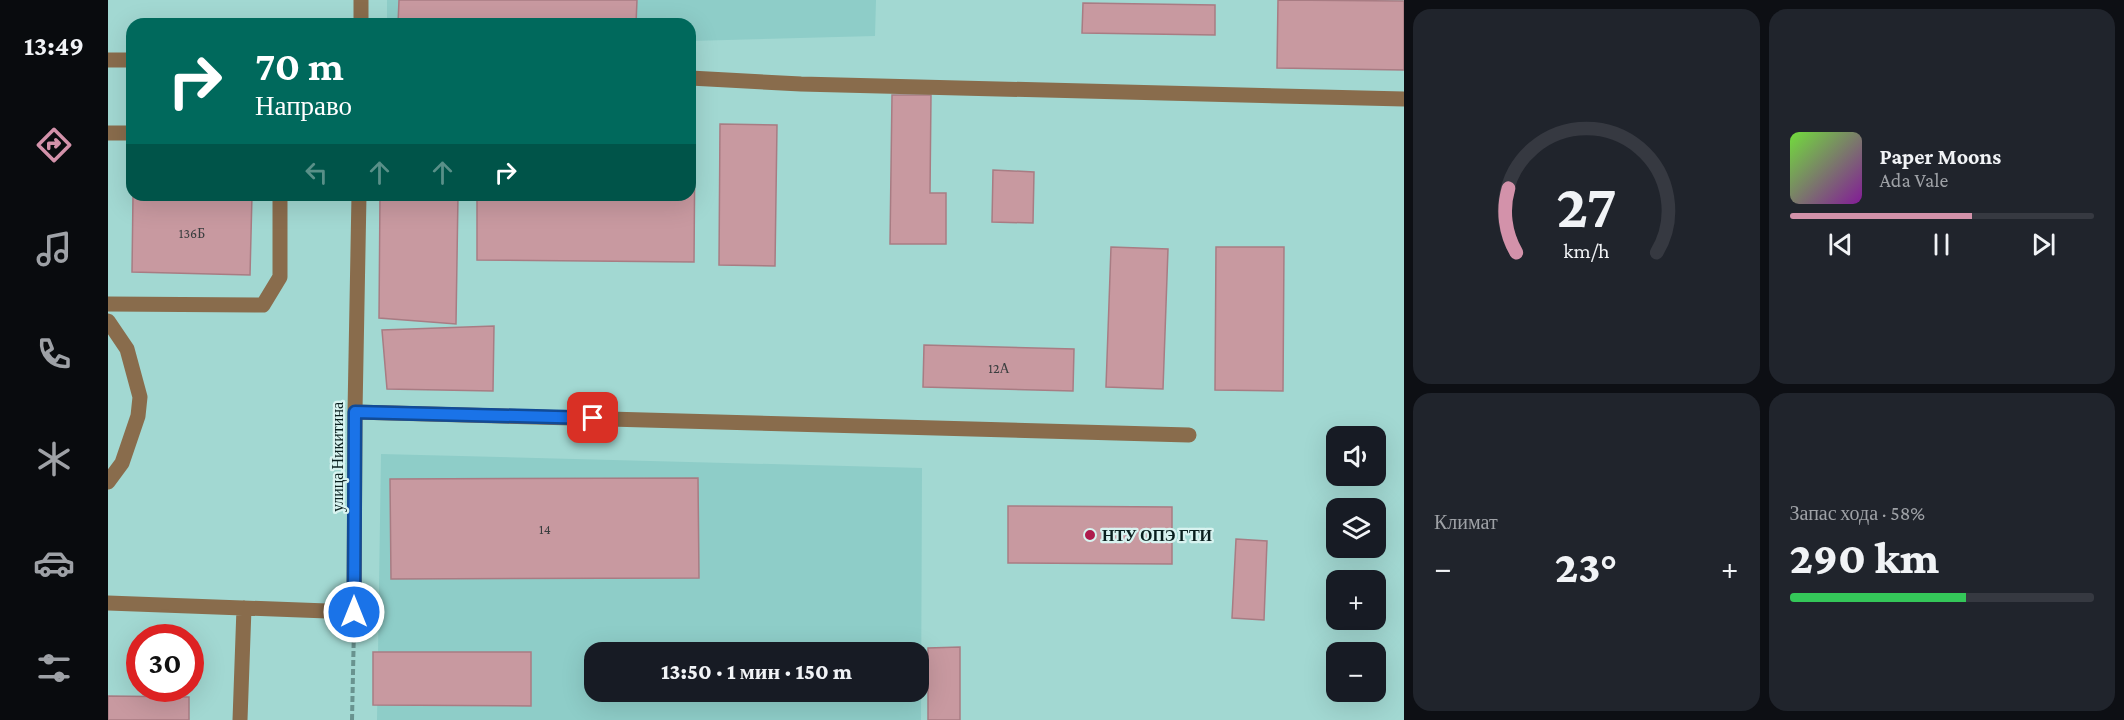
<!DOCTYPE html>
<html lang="ru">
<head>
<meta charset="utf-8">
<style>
  body { margin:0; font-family:"Crimson Pro",serif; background:#20242c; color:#f1f3f6; height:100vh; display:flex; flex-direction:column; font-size:22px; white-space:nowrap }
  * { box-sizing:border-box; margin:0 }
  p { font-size:20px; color:#9ea1a6 }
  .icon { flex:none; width:33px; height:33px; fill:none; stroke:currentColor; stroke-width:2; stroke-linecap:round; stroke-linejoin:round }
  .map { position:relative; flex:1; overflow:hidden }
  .sheet { display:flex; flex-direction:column; gap:9px; padding:9px; background:#0d0f14; width:720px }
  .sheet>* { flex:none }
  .top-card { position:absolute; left:18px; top:18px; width:570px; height:183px; border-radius:18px; box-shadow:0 6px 24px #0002; background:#00695c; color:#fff; overflow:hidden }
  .controls { position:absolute; left:1218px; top:426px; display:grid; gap:12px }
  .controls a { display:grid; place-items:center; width:60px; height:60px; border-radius:12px; background:#171b24; box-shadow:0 6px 24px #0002; font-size:30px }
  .speed { position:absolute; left:18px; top:624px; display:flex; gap:12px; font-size:30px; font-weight:700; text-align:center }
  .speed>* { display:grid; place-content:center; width:78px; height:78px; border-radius:50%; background:#171b24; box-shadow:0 6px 24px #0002; line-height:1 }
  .speed .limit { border:9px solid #d22; background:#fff; color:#111 }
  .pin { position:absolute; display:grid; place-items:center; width:51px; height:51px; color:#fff; margin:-26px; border-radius:12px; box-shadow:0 3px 9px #0006 }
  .me { position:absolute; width:66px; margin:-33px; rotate:0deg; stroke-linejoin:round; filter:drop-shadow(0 0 4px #0008) }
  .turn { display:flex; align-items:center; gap:21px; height:126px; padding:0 30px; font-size:27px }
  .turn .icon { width:78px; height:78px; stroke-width:2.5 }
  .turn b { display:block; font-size:42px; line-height:51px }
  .lanes { display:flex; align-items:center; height:57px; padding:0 30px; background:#0003; justify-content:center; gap:30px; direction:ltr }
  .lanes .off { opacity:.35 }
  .big { font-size:45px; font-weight:800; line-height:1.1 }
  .sheet .widget { flex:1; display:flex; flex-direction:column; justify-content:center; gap:9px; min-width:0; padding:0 21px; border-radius:18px; background:#20242c }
  .sheet .dial { align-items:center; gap:0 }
  .dial svg { height:156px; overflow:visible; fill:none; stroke:#363941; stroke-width:7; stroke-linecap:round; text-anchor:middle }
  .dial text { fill:#f1f3f6; stroke:none }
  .song { display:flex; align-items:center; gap:18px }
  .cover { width:72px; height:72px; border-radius:9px; background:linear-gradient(135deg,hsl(100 70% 55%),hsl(290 70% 35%)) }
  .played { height:6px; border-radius:3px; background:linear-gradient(90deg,#d392aa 60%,#363941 60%) }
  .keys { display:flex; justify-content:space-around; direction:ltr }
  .heat { display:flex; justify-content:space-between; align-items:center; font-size:33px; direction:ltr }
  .charge { height:9px; border-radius:4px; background:linear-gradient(90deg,#34c759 58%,#363941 0) }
  .sheet .tiles { flex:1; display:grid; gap:9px; grid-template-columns:repeat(2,1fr) }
  .trip { position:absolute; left:476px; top:642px; width:345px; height:60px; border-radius:18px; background:#171b24; box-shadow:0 6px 24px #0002; font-weight:800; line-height:60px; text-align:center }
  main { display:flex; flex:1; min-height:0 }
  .dock { display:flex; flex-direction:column; width:108px; justify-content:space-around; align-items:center; background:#090b0e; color:#9ea1a6 }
  .dock .icon { width:42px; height:42px }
  .dock .active { color:#d392aa }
  .dock b { font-size:27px; color:#f1f3f6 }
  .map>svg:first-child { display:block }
</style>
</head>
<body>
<main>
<nav class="dock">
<b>13:49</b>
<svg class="icon active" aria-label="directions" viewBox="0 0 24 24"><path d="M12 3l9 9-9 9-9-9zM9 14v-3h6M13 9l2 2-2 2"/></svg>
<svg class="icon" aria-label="music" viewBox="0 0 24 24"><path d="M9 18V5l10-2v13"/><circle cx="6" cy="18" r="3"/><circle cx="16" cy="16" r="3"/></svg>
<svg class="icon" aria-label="phone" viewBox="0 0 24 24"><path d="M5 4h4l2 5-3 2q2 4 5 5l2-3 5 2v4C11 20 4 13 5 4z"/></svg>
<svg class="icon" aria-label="climate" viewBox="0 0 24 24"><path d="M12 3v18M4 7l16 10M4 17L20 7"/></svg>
<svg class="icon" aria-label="car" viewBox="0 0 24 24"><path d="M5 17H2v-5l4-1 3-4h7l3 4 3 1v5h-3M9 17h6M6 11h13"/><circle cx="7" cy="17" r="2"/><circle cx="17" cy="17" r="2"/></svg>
<svg class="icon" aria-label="filters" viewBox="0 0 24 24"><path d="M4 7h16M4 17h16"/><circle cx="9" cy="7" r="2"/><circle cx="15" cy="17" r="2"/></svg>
</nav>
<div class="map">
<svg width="1296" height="720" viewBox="0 0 1296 720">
  <rect width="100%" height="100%" fill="#a2d8d2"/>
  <path fill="#8ecdc8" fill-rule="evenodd" d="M279 0H768L767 36 582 41V24H279Z
    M273 454 814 468 813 720H269ZM486 652H810V692H486Z"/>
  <path fill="#c899a0" stroke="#a87c83" stroke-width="1.5" d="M291 0H529L528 24H290Z
    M1170 0 1296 1V70L1169 68Z
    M975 3 1107 5V35L974 33Z
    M784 95H823L822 193H838V244H782Z
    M612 124 669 125 667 266 611 265Z
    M582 135H587L586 262 369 260V195H582Z
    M885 170 926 172 925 223 884 222Z
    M25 195H144L142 275 24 272Z
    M272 195H350L348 324 271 318Z
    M1003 247 1060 249 1055 389 998 387Z
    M1108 247H1176L1175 391 1107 390Z
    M386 326 385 391 279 389 274 330Z
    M816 345 966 349 965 391 815 387Z
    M590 478 591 578 283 579 282 479Z
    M900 506 1064 507V564L900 563Z
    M1128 539 1159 541 1156 620 1124 618Z
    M852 647V720H820V648Z
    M265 652H423V706L265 705Z
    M0 696 81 697V720H0Z"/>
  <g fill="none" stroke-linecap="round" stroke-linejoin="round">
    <path stroke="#69938f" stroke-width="4" stroke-dasharray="6 3" stroke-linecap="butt" d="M244 720 246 627"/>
    <path stroke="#896c4c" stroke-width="15" d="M253 0V24
      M0 60H24
      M582 78 693 84 1296 99
      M0 133H24
      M0 304 155 305 172 277V195
      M0 321 19 349 32 397 30 416 14 463 0 482
      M247 412 1081 435
      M0 603 246 612 247 412 251 195
      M132 720 136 608"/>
  </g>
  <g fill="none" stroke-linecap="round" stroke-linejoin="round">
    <defs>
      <path id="route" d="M246 612 247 412 485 418"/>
    </defs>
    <use href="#route" stroke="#114b97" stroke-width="15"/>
    <use href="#route" stroke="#1a73e8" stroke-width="10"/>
  </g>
  <circle fill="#ae1c4d" stroke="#d8f3f0" stroke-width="2" cx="982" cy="535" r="6"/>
  <g text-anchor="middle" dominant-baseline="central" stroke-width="4.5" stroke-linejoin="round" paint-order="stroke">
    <g font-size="14" fill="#393d3e">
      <text x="84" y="233">136Б</text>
      <text x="891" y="368">12А</text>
      <text x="437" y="529">14</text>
    </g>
    <g font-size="16" fill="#091e1d" stroke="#d8f3f0">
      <text transform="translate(229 457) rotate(-90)">улица Никитина</text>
    </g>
    <g font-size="16" font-weight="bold" fill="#091e1d" stroke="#d8f3f0" text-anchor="start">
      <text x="994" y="535">НТУ ОПЭ ГТИ</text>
    </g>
  </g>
</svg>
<div class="controls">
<a><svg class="icon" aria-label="sound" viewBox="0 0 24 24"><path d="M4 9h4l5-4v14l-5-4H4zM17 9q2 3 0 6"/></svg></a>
<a><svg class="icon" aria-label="layers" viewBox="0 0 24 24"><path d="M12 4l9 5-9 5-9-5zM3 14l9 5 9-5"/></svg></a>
<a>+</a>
<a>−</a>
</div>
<div class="speed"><div class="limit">30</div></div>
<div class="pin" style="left:485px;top:418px;background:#d93025"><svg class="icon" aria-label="arrive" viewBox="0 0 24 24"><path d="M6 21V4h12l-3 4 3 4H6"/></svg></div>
<svg class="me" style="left:246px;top:612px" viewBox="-20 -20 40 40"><circle r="17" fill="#1a73e8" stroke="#fff" stroke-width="3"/><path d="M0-11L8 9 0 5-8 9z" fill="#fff"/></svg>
<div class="trip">13:50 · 1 мин · 150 m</div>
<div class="top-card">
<div class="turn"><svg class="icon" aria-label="right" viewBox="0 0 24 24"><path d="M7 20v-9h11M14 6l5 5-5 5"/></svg><div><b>70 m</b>Направо</div></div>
<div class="lanes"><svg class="icon off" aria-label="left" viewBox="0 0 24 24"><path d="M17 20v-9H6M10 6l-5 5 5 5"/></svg><svg class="icon off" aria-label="ahead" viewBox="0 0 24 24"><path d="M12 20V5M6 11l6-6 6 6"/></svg><svg class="icon off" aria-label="ahead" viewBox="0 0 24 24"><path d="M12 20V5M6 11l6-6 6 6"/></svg><svg class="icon" aria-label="right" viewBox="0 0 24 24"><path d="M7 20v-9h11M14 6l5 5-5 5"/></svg></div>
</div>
</div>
<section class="sheet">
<div class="tiles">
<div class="widget dial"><svg viewBox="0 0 100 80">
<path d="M14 69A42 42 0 1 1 86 69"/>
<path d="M14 69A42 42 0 0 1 10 36" stroke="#d392aa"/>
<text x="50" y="56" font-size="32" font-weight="700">27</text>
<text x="50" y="72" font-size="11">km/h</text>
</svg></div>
<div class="widget">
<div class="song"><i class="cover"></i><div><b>Paper Moons</b><p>Ada Vale</p></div></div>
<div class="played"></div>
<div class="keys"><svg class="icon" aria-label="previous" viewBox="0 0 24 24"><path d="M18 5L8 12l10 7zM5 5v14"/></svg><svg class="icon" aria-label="pause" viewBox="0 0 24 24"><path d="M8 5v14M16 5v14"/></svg><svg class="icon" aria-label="next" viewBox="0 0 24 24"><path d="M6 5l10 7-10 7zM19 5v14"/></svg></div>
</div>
<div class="widget"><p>Климат</p>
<div class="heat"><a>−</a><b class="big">23°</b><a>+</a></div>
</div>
<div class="widget"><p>Запас хода · 58%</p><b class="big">290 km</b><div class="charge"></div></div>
</div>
</section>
</main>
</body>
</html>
